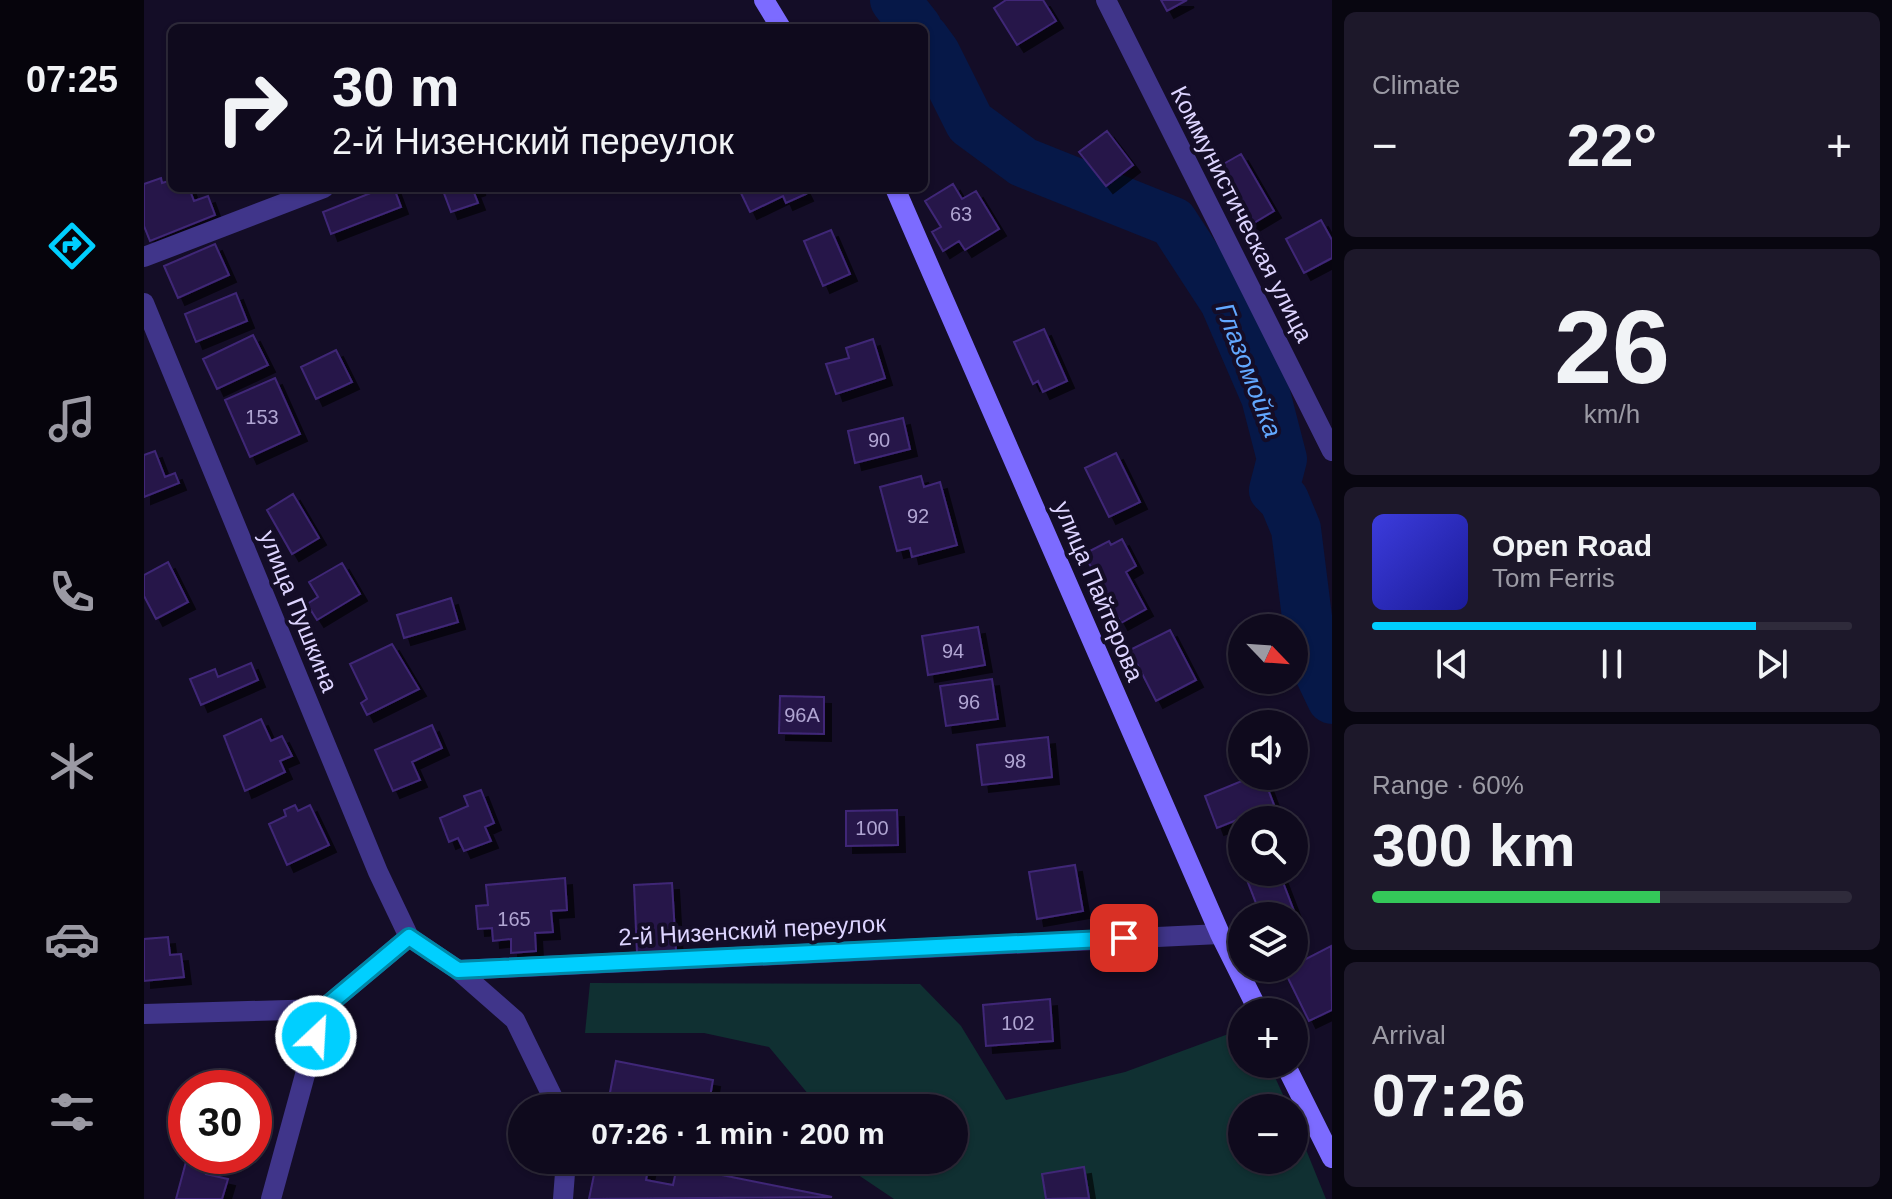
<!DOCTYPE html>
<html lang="en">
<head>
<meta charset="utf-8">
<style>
  body { margin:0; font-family:Helvetica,sans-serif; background:#1d182a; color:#f1f3f6; height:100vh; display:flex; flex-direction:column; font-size:30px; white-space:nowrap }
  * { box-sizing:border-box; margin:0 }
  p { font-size:26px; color:#9b9aa4 }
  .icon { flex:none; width:44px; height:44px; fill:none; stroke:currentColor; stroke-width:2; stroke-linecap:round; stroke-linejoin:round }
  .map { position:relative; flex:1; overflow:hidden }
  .side { display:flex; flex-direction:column; gap:12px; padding:12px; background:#080610; width:560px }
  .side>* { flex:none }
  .banner { position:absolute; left:24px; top:24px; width:760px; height:168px; border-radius:12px; box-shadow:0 2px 6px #0004,0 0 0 2px #2f2b3b; background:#0f0a1d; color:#f1f3f6; overflow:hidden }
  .needle { width:52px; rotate:115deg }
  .tools { position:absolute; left:1084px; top:614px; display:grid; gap:16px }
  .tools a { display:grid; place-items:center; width:80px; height:80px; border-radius:50%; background:#0f0a1d; box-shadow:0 2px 6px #0004,0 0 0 2px #2f2b3b; font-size:40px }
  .speed { position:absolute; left:24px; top:1070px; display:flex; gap:16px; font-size:40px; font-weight:700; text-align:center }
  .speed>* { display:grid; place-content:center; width:104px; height:104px; border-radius:50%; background:#0f0a1d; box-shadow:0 2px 6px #0004,0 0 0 2px #2f2b3b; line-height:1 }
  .speed .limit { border:12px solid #d22; background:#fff; color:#111 }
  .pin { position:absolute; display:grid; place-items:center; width:68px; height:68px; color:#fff; margin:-34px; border-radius:16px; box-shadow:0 4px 12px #0006 }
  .me { position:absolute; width:88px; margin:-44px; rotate:25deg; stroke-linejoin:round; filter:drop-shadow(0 0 6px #0008) }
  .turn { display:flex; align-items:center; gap:28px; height:168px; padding:0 32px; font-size:36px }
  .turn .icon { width:104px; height:104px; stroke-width:2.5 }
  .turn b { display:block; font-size:56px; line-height:68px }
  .big { font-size:60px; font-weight:700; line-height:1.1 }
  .side .card { flex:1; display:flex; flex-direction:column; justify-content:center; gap:12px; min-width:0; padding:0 28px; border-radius:12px; background:#1d182a }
  .side .dial { align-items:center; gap:0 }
  .dial b { font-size:104px; line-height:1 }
  .song { display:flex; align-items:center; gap:24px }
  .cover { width:96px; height:96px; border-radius:12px; background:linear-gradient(135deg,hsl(240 70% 55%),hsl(240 70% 35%)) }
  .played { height:8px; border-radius:4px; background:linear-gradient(90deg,#00cfff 80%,#2f2b3b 80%) }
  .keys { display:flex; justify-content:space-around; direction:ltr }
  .heat { display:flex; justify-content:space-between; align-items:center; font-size:44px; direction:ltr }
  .charge { height:12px; border-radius:6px; background:linear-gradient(90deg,#34c759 60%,#2f2b3b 0) }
  .trip { position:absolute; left:364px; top:1094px; width:460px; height:80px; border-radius:40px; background:#0f0a1d; box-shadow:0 2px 6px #0004,0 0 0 2px #2f2b3b; font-weight:700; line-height:80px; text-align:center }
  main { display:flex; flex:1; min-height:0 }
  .dock { display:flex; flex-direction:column; width:144px; justify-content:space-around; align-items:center; background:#06040c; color:#9b9aa4 }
  .dock .icon { width:56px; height:56px }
  .dock .on { color:#00cfff }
  .dock b { font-size:36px; color:#f1f3f6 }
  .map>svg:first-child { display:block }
</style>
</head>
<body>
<main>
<nav class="dock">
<b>07:25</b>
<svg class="icon on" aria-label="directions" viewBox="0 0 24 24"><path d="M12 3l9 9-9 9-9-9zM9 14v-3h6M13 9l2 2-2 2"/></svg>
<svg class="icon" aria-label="music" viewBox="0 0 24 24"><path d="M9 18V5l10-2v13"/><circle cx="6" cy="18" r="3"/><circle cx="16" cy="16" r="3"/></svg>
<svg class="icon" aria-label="phone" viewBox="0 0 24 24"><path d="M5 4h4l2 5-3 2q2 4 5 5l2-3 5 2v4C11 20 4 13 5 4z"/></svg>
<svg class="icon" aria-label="climate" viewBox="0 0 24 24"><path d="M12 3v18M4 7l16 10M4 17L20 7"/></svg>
<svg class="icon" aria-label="car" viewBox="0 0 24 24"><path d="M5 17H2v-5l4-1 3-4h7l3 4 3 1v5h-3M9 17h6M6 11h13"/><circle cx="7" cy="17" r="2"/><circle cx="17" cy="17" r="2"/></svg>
<svg class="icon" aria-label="filters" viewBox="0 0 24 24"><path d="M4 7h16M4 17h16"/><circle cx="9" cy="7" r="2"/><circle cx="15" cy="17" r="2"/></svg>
</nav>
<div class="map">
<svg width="1188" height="1199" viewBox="0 0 1188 1199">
  <defs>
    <filter id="shadow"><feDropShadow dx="7" dy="7" stdDeviation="0" flood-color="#0009"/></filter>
  </defs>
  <rect width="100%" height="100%" fill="#140d27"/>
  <path fill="#103032" d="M446 983 776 984 817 1026 862 1100 981 1072 1098 1029V1064H1125L1145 1108H1098V1160H1150V1120L1182 1199H750L692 1160H810V1108H670L665 1095 625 1047 560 1033H441Z"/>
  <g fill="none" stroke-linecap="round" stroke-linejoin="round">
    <path stroke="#061848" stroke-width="50" d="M751 0 773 28
      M780 38 791 53 826 123 879 162 1029 222 1081 302 1122 397 1138 459 1130 490 1140 500 1152 529 1168 657 1188 699"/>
  </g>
  <path fill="#27184a" stroke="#3f2877" stroke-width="2" filter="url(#shadow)" d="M862 0H899L912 21 873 45 850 8Z
    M1017 0H1043L1023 11Z
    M963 131 989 165 962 186 935 152Z
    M1097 154 1130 211 1100 229 1084 202 1094 196 1076 166Z
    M17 178 18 183 28 180V188H45L50 201 64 196 71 215 6 241 0 226V184Z
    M809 184 818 199 832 191 855 229 821 250 815 241 799 251 788 232 797 227 781 201Z
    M239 188H250L257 207 187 234 179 212Z
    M298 188H335L329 190 334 203 307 212Z
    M659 188 662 194 642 203 639 196 606 212 595 189Z
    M1177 220 1188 240V258L1160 273 1142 239Z
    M687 230 706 274 679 286 660 241Z
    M71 244 85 275 34 298 20 266Z
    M92 293 103 321 52 342 41 314Z
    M900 329 923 381 899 392 894 381 889 384 870 342Z
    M109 335 124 365 73 389 59 359Z
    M729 339 741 378 692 394 682 364 705 358 702 348Z
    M192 350 208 382 172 399 157 367Z
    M131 378 156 434 106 457 81 400Z
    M759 418 766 449 711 463 704 431Z
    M11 451 21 477 31 473 35 483 0 497V455Z
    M972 453 996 502 965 517 941 468Z
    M777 476 780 487 796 482 813 545 768 557 766 548 753 551 736 487Z
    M149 494 175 538 148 554 123 510Z
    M978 539 992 566 982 572 1002 609 977 623 940 554 965 541 967 545Z
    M24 562 44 602 12 619 0 596V575Z
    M198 563 216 594 173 620 163 604 174 597 165 582Z
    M307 598 314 622 260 638 253 615Z
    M834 627 841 665 784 675 778 636Z
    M1026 630 1052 680 1012 701 986 650Z
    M248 644 275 689 223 715 217 703 223 699 206 664Z
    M107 663 114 680 57 705 46 679 71 669 74 677Z
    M848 679 854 719 802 726 796 686Z
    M636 696 680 697V734L635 733Z
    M117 719 127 741 138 736 148 756 136 761 141 772 101 791 80 736Z
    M288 725 298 748 268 762 276 780 249 791 231 750Z
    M904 737 908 777 838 785 833 745Z
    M1110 776H1119L1130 805 1073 828 1061 796Z
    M337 790 350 823 341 827 347 841 320 851 314 838 305 842 296 818 324 806 320 796Z
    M151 805 154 811 166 805 185 845 143 865 125 824 142 816 140 810Z
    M753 810 754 845 702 846V811Z
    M931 865 939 911 893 919 885 872Z
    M1124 872H1135L1150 911 1139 916H1117L1103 880Z
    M421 878 423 910 407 911 409 932 391 933 392 951 367 953V939L349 941 348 928 334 929 332 906 344 905 342 885Z
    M528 883 532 951 493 953 490 885Z
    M24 937 26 955 37 954 40 977 0 981V939Z
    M1187 946 1188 1010 1165 1021 1140 970 1150 968V965Z
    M906 999 909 1041 842 1046 839 1005Z
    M472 1061 569 1080 564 1108H463Z
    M55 1075 100 1088H51Z
    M43 1158 65 1165 62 1174 84 1179 78 1199H32Z
    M453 1160H506L502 1180 529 1185 533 1166 688 1197 445 1199Z
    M940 1167 945 1198 902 1199 898 1174Z"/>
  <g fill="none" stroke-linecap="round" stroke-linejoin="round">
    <path stroke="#40358a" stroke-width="20" d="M962 0 1188 451
      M0 257 180 188
      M0 303 234 872 265 937
      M314 970 371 1020 414 1108
      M179 1009 265 937 314 970 1076 934
      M0 1014 179 1009
      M127 1199 179 1009
      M419 1199 422 1160"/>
    <path stroke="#7c6bff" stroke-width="20" d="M620 0 637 28
      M751 188 1076 934 1115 1012
      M1141 1064 1188 1158"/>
  </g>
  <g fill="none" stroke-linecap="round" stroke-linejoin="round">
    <defs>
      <path id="route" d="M172 1036 179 1009 265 937 314 970 980 938"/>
    </defs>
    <use href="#route" stroke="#0087a6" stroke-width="20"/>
    <use href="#route" stroke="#00cfff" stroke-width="14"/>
  </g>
  <g text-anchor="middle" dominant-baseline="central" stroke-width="8" stroke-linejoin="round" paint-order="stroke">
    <g font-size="20" fill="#b0a5d2">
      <text x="817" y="214">63</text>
      <text x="118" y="417">153</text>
      <text x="735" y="440">90</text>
      <text x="774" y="516">92</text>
      <text x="809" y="651">94</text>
      <text x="825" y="702">96</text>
      <text x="658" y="715">96А</text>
      <text x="871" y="761">98</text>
      <text x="728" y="828">100</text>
      <text x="370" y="919">165</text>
      <text x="874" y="1023">102</text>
    </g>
    <g font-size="24" fill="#ddd4ff" stroke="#140d27">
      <text transform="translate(1098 214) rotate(63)">Коммунистическая улица</text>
      <text transform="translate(955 591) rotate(67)">улица Пайтерова</text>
      <text transform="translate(155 611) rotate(68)">улица Пушкина</text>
      <text transform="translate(608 930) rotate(-3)">2-й Низенский переулок</text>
    </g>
    <g font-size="26" font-style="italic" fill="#62a8ff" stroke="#140d27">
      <text transform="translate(1105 370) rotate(69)">Глазомойка</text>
    </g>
  </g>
</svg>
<div class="tools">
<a><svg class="needle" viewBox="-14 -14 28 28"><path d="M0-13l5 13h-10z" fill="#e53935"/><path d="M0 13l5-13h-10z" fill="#9b9aa4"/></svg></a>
<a><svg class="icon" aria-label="sound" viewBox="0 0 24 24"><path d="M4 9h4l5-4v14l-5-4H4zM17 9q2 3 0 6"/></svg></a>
<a><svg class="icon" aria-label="search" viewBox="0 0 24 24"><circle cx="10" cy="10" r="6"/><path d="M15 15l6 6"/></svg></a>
<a><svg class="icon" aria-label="layers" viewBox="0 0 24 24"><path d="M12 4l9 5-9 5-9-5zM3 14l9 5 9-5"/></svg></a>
<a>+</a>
<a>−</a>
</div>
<div class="speed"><div class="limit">30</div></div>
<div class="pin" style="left:980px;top:938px;background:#d93025"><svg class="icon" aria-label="arrive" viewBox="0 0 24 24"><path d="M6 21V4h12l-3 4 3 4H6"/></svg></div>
<svg class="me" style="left:172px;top:1036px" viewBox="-20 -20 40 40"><circle r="17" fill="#00cfff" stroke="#fff" stroke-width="3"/><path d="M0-11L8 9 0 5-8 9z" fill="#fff"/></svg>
<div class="trip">07:26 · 1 min · 200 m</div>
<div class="banner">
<div class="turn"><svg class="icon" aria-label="right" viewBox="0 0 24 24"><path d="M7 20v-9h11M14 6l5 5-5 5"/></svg><div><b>30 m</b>2-й Низенский переулок</div></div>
</div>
</div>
<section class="side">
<div class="card"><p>Climate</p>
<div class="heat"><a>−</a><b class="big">22°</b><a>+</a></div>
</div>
<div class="card dial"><b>26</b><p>km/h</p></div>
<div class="card">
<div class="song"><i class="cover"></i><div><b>Open Road</b><p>Tom Ferris</p></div></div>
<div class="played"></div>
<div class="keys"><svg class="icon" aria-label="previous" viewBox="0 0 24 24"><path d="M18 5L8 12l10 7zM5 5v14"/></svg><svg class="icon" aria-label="pause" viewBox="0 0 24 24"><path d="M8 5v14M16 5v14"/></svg><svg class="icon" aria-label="next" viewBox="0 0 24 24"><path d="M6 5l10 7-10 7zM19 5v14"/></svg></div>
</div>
<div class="card"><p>Range · 60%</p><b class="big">300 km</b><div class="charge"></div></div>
<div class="card"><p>Arrival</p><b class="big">07:26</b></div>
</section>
</main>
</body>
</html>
